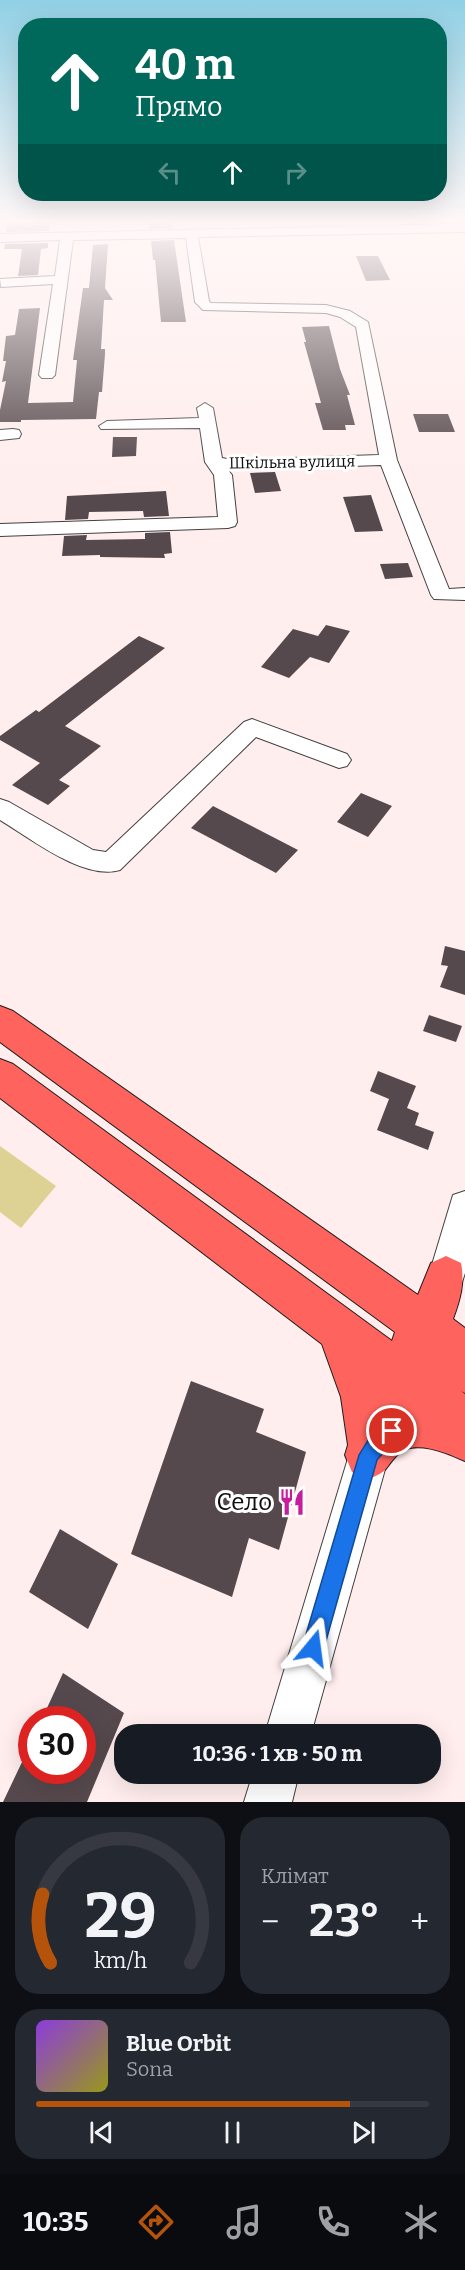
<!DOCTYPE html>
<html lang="uk">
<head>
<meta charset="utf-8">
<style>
  body { margin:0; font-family:Bitter,serif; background:#242831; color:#f1f3f6; height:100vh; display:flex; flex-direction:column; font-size:22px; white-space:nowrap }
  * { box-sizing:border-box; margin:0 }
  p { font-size:20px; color:#9ea1a6 }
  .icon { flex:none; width:33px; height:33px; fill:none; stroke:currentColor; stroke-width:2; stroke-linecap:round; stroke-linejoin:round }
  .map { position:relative; height:1802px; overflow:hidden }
  .details { display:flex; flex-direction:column; gap:15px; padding:15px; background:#0d0f14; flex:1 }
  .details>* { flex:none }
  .hud { position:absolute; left:18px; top:18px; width:429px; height:183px; border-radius:24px; box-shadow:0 6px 24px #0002; background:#00695c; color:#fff; overflow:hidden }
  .speed { position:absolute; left:18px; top:1706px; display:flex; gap:12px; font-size:30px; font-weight:700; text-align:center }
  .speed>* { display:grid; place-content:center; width:78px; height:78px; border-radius:50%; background:#171b24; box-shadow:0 6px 24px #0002; line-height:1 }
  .speed .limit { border:9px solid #d22; background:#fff; color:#111 }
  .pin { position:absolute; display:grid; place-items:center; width:51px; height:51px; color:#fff; margin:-26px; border:3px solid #fff; border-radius:50%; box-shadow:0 2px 6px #0007 }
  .me { position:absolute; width:66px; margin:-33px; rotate:16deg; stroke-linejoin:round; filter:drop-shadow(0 0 4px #0008) }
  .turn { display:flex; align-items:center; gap:21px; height:126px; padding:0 18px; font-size:27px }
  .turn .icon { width:78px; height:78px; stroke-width:2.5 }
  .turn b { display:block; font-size:42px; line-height:51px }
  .lanes { display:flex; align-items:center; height:57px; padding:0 18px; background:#0003; justify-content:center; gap:30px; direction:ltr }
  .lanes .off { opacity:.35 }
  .big { font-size:45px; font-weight:700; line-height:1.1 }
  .details .tile { flex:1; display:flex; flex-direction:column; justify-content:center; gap:9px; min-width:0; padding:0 21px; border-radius:24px; background:#242831 }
  .details .dial { align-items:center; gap:0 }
  .dial svg { height:156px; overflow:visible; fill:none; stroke:#363941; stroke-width:7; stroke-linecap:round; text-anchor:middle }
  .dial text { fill:#f1f3f6; stroke:none }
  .song { display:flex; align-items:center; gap:18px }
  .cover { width:72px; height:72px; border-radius:9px; background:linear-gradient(135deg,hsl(270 70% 55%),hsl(60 70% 35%)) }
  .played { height:6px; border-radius:3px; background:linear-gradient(90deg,#b45309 80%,#363941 80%) }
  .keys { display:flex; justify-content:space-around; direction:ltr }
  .heat { display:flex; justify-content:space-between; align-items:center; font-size:33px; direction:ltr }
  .details .tiles { flex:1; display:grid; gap:15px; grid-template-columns:1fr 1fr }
  .tile:last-child { grid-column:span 2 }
  .trip { position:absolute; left:114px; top:1724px; width:327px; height:60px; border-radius:24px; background:#171b24; box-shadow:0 6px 24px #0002; font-weight:700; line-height:60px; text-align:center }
  .dock { display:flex; height:96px; justify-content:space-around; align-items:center; background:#090b0e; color:#9ea1a6 }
  .dock .icon { width:42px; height:42px }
  .dock .selected { color:#b45309 }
  .dock b { font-size:27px; color:#f1f3f6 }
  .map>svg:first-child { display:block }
</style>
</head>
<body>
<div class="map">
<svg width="465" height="1802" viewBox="0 0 465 1802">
  <rect width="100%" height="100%" fill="#ffeeed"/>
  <path fill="#ddd193" d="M0 1146 56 1186 21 1228 0 1212Z"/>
  <path fill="#56494d" d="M7 220H50L49 231 6 232Z
    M148 220 171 221 172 228 149 229Z
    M174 240 186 322H161L155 260H153L151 241Z
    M48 243V248L41 249 38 275 18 276 22 249H4L5 244Z
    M108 244 105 288 113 300H104L101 349H105V354L102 392H99L96 419 21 420V422H0V410L6 381 2 382 6 361H3L6 336 15 335 19 309 40 308 28 403 73 402 77 360H73L83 288H89L93 245Z
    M356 256H378L390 280 366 281Z
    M329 326 340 369 350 395H347L355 425H345L346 430H323L315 403H321L304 342H306L302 327Z
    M413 414H448L455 432H419Z
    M113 437H137L136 456 112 457Z
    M275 472 281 491 255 493 250 473Z
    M166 491 169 516 144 517 143 511 89 512 88 519 65 520 67 496Z
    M371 495 383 531 355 532 343 497Z
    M170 532 172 553 164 554 165 558 100 557V555L62 556 64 536 87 535 86 540 145 539V533Z
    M408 563 413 577 385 579 380 564Z
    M326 625 350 631 329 663 310 657 289 678 261 667 293 629 318 636Z
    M139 636 165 648 65 726 101 746 59 780 70 786 48 805 12 785 40 763 0 740V736L36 710 39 712Z
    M361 793 392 806 368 837 337 822Z
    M213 806 298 850 276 873 191 828Z
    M445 946 465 951V995L440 987 448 966 441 965Z
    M429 1015 462 1026 456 1042 423 1031Z
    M378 1071 416 1086 407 1108 419 1113 415 1125 434 1132 428 1150 377 1130 389 1099 370 1091Z
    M191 1381 264 1409 256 1432 306 1452 279 1550 249 1538 232 1597 131 1554Z
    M60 1529 118 1564 88 1629 29 1592Z
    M63 1673 124 1713 87 1802H3L32 1741V1770H82V1719H42Z"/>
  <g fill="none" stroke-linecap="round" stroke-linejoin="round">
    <defs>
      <path id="minor" d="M465 224V232L198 237 209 301 211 303 326 305 350 311 368 322 397 460 449 589 465 588V600L434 599 431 595 381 465 228 470 232 475 237 522 235 526 228 528 0 536V524L218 517 214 475 205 462 200 428 101 429 99 426 107 421 199 418 197 408 205 403 213 408 222 458 232 460 379 455 356 327 340 317 326 313 203 310 195 302 186 238 73 240 55 375 52 378H42L39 375 53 284 1 287 0 279 55 276 60 240 0 242V234Z
        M13 429 19 430 21 434 19 438 0 440V430Z
        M252 719 347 754 351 760 347 766 339 768 256 737 120 870C84 881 30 838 0 820V799L9 802 93 850 106 852 244 722Z
        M465 1191V1273L459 1291 446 1296 433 1291 428 1278 453 1195Z
        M369 1435 383 1441 389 1455 311 1734H265L349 1455 355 1441Z
        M253 1773H299L292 1802H244Z"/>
      <path id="major" d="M0 1006 13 1011 418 1295 431 1263 446 1256 461 1263C465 1283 460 1300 453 1319L465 1328V1393L461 1391 465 1394V1461C447 1453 413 1438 397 1455 383 1470 390 1470 369 1479L352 1472 345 1455 348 1445 341 1397 322 1344 0 1098V1059L13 1064 392 1341 395 1332 0 1042Z"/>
    </defs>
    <use href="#minor" stroke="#404040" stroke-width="2"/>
    <use href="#major" stroke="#1e1e1e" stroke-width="2"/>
    <use href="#minor" fill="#fff" fill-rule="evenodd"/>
    <use href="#major" fill="#ff635d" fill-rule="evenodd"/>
  </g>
  <linearGradient id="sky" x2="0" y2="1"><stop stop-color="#91d0e5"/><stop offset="0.47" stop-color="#fff7f7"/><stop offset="1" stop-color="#fff7f7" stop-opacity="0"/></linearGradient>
  <rect width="465" height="472" fill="url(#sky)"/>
  <path fill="#1a73e8" stroke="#114b97" stroke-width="1.5" d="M392 1421 398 1424 401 1431C398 1439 384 1451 377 1460L324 1648 321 1656 313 1659 305 1656 302 1648 359 1455 375 1429Z"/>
  <defs>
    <symbol id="restaurant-bare" viewBox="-9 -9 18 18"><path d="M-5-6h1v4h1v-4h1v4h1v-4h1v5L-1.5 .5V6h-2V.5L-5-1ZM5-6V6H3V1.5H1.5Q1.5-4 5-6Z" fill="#c51d9d" stroke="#fff" stroke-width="2.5" paint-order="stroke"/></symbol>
  </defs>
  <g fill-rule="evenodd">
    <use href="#restaurant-bare" x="273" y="1483" width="38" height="38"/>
  </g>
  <g text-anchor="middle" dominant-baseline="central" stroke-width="6" stroke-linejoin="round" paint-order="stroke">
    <g font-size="16" fill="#0d0d0d" stroke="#fff">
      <text transform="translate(292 462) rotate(-1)">Шкільна вулиця</text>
    </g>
    <g font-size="24" fill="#0d0d0d" stroke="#fff" text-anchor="end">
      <text x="272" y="1502">Село</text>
    </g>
  </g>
</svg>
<div class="speed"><div class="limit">30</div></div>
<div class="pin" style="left:392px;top:1431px;background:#d93025"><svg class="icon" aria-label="arrive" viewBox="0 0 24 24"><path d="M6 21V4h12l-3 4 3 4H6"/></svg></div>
<svg class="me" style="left:313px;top:1648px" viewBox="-20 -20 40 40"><path d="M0-17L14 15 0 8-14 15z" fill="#1a73e8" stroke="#fff" stroke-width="4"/></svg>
<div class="trip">10:36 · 1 хв · 50 m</div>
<div class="hud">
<div class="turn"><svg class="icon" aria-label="ahead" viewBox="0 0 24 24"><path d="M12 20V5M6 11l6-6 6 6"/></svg><div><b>40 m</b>Прямо</div></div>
<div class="lanes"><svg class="icon off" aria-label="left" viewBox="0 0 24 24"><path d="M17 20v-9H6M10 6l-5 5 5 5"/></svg><svg class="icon" aria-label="ahead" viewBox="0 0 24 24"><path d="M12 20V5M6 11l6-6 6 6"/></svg><svg class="icon off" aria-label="right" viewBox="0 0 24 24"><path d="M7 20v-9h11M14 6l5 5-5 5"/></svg></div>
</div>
</div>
<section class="details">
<div class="tiles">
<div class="tile dial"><svg viewBox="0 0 100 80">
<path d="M14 69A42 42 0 1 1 86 69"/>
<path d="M14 69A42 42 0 0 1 10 34" stroke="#b45309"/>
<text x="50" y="56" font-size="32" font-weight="700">29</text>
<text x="50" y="72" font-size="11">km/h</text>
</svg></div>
<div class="tile"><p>Клімат</p>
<div class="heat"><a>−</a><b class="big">23°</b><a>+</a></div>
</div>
<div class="tile">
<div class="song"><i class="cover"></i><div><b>Blue Orbit</b><p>Sona</p></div></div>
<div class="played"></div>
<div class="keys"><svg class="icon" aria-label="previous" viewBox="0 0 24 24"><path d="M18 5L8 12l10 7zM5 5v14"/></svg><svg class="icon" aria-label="pause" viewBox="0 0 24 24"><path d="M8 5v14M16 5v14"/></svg><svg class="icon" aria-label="next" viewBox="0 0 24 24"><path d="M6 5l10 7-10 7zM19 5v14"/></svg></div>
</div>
</div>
</section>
<nav class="dock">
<b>10:35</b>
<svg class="icon selected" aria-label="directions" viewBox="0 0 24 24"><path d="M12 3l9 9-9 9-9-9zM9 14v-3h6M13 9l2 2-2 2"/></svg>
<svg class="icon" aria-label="music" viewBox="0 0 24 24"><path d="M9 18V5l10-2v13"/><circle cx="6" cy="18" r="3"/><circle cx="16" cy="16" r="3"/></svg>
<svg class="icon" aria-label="phone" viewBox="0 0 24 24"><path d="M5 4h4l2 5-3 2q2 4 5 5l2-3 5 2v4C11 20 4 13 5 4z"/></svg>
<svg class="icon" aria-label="climate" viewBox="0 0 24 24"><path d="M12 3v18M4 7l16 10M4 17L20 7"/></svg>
</nav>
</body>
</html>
